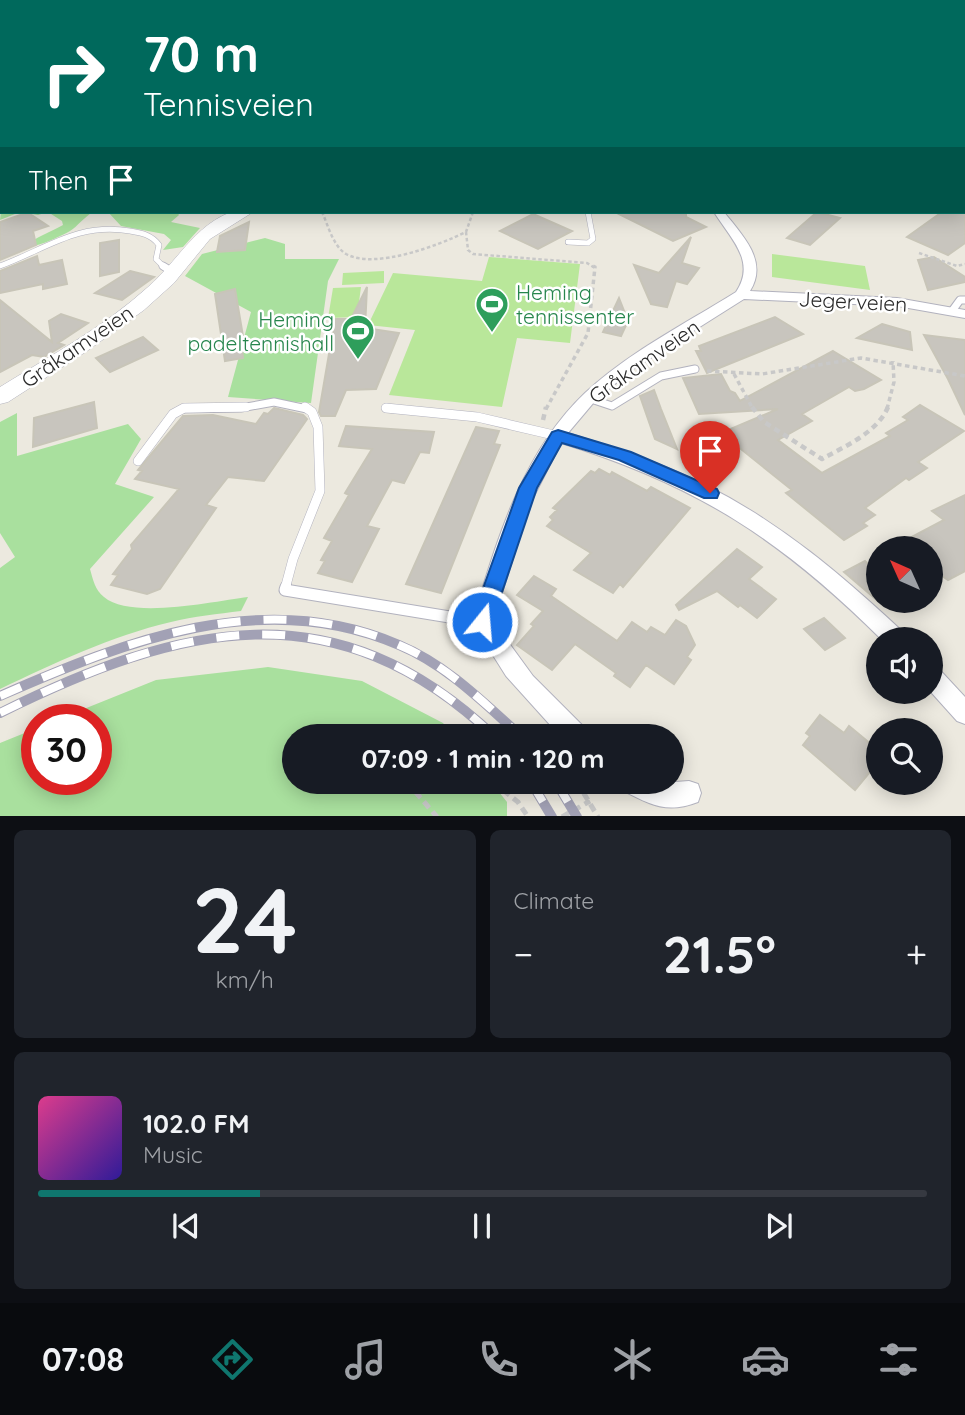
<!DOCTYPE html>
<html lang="en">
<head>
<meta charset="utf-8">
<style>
  body { margin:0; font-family:Quicksand,sans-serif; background:#20242c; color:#f1f3f6; height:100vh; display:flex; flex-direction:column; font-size:26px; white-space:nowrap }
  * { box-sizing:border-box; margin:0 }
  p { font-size:23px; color:#9ea1a6 }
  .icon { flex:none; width:38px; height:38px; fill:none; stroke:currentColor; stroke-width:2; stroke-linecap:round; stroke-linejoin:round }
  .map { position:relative; height:816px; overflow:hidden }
  .panel { display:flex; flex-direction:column; gap:14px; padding:14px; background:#0d0f14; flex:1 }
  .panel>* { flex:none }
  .guide { position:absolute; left:0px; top:0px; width:966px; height:214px; box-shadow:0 4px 18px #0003; background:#00695c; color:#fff; overflow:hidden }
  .needle { width:46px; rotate:315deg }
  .fabs { position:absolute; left:866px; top:536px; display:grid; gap:14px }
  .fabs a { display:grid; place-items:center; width:77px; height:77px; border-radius:50%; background:#171b24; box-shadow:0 4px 18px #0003; font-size:35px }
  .speed { position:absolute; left:21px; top:704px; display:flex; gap:14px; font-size:35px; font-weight:700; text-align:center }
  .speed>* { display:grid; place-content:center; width:91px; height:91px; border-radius:50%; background:#171b24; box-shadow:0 4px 18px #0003; line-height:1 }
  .speed .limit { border:10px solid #d22; background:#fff; color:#111 }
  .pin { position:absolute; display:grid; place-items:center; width:60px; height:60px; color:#fff; margin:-72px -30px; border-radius:50% 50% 50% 0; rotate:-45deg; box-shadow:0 0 7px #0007 }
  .pin .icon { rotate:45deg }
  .me { position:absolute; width:77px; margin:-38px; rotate:17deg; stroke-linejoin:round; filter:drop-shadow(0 0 5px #0008) }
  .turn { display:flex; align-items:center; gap:24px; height:147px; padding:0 28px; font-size:32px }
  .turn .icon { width:91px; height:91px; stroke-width:2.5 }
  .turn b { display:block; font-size:49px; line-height:60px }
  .then { display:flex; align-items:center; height:66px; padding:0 28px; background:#0003; gap:14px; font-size:26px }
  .big { font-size:52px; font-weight:700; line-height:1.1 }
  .panel .tile { flex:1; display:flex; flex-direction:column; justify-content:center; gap:10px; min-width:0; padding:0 24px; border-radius:10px; background:#20242c }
  .panel .dial { align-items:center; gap:0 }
  .dial b { font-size:91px; line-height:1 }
  .song { display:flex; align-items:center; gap:21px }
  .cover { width:84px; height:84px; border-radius:10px; background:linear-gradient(135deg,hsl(330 70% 55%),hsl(250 70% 35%)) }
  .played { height:7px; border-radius:4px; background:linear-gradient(90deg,#0f766e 25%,#363941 25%) }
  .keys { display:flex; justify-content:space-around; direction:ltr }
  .heat { display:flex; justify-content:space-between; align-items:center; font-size:38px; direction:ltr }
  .panel .tiles { flex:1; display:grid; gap:14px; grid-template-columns:1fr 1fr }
  .tile:last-child { grid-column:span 2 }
  .trip { position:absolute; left:282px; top:724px; width:402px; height:70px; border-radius:35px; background:#171b24; box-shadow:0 4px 18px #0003; font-weight:700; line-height:70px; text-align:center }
  .menu { display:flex; height:112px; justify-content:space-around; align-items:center; background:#090b0e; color:#9ea1a6 }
  .menu .icon { width:49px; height:49px }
  .menu .active { color:#0f766e }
  .menu b { font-size:32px; color:#f1f3f6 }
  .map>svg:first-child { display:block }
</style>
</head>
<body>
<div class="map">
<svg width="965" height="817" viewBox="0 0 965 817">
  <rect width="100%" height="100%" fill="#ece9df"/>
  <path fill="#a9e09e" d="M549 0H838L840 2H551Z
    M2 202V212H93C84 217 78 226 70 231 59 237 38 247 26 247 34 237 51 232 63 225L62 221 48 212 38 215 20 212 0 220Z
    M108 212H177L179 215 171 222 200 228 183 247 163 250 171 240 164 234 121 226Z
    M265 238 285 244V259H339L328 281 311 403 228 397 251 312 185 276 202 254Z
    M17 413V456L128 424 141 439 115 484 154 497 90 569C93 580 95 590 104 597 131 620 215 601 248 597L241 611C218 614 194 616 171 622 111 636 55 663 0 689V568L15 557 0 533V422Z
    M268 667 362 681 443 723 454 737H294V782H491L507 802V816H0V743L37 728V779H96V719H59L156 680Z"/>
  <path fill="#b9e79a" d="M772 254 865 266 870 290 772 277Z
    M489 257 580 264 570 343 517 338 502 407 389 395 415 330 368 325 393 273 482 281Z
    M384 271V283L342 285 343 273Z
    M361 287 357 317 328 318 333 288Z"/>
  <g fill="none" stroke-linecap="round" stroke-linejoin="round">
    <path stroke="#77b7e9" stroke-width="2.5" d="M551 0 553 2"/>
  </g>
  <path fill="#c8c5be" stroke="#c8c5b8" stroke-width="2" d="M615 212H675L686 214V217L706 227 673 241Z
    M817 212 840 218 810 245 787 238Z
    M942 212H965V243L948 255 907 237Z
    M23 214H30L48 226 33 231 36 245 0 260V222Z
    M533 214 549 221 572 231 538 249 500 231Z
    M249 222 245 250 217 252 220 236Z
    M691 237 682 263 699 268 687 284 676 281 667 307 651 304 634 265 659 273Z
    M119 240V272L100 276V243Z
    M37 256 39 265 62 260 67 284 43 289V284L0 293V271Z
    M934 257 965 277V282L928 290 918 260Z
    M130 271 154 277 122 300 95 293Z
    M367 287 365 328 399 333 376 389 346 390 335 416H321L319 412 335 319H351Z
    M235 289 245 348 242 349 243 358 225 361 215 294Z
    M619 298 628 321 621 336 603 332Z
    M0 300 52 342 49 321 61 314 88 323 58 343 64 345 44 357 32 355 0 372Z
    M775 317 803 334 707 373 696 351H701L699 346Z
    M882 324 910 332 912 350 857 338Z
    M924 335 965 340V415L948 379Z
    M143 337 158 350 110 372 96 358Z
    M833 351 881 380 864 389 855 391 849 387 802 414 812 421 778 440 822 473 890 436 886 433 908 420 903 417 920 405 964 431 918 462 927 468 909 480 906 478 865 508 875 515 863 523 867 526 844 540 786 493 792 490 721 433 778 409 699 414 683 378 721 374 730 391 735 393 740 401Z
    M654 390 661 409 677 449 655 439 640 396Z
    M94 402 97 428 33 447 34 418Z
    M274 408 303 415 307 419 264 481 228 477 206 505 216 508 160 589 147 594 111 585 118 575 113 574 132 549 131 545 179 489 135 479 142 471 138 470 183 416 213 415 256 424 264 413 268 414Z
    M346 426 434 432 429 453 420 452 404 483 392 480 367 526 379 529 352 582 318 573 325 561 321 560 332 541 324 538 349 495 345 493 372 449 339 446Z
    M476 427 499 431 494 444 500 445 441 593 406 584Z
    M599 469 610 475 612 472 647 491 651 487 690 508 623 587 620 584 613 593 574 570 591 553 547 526 553 520 550 517 557 510 553 508 591 471 595 473Z
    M965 495V571L948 580 931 568V548H891L944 520 932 511Z
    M737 549 762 567 749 579 776 599 757 618 740 605 738 607 717 591 679 610 676 605Z
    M865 561 878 573V601L844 572Z
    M534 576 556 589 551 596 617 641 632 622 647 632 651 627 665 635 676 620 686 626 695 645 687 657 691 660 674 684 646 665 630 687 614 676 616 673 575 644 552 670 517 645 534 626 531 624 543 611 517 595Z
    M824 618 845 638 825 650 804 629Z
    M820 715 844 733 849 726 878 750V772L869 773 855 790 803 745 810 736 806 733Z"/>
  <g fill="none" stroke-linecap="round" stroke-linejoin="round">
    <defs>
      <path id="lane-far3" d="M568 242 588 243 593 239 588 212
        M0 266C46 249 78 222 130 231 142 233 152 235 159 245L156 259 165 268"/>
      <path id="lane-far2" d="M163 266 173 272
        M952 311 960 300H965
        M588 398 612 406 661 376 695 369
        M386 408 395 409
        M182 409 241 408 274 402 307 409"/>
      <path id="lane-far1" d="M386 408 477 417 558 436
        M138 461 173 414 184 408 246 407
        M285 589 293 559 320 491 318 427 312 412 305 407"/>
      <path id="lane" d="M286 587 285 590 480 622"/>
      <path id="street" d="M30 0H36L28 2Z
        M144 0H150V2H144Z
        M286 0H292L285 2Z
        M2 21V26H0V22Z
        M964 102H965V108H964Z
        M0 155H2V161H0Z
        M714 212H724C742 235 769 261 750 291L897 298 965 310V318L897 306 744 299 630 371 595 401 568 433C615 448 663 463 707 486 781 523 843 576 903 632L906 639H881C780 539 697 485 561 443L531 502 493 621 533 676 586 729 590 737H561L506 676 472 622C497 541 521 454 585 393 629 352 685 324 736 292 757 261 730 238 714 212Z
        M931 666 939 669 965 697V724L957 721 930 691Z
        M689 781 698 784 701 793 698 802C667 814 651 805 624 791L621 782 661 783Z"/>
      <path id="secondary" d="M964 171H965V179H964Z
        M231 212H253L210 239 174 283 144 310 87 351 8 402 0 404V387C50 356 104 327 148 287 177 262 194 226 231 212Z"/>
    </defs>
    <use href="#lane-far3" stroke="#b2b2be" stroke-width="6"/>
    <use href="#lane-far2" stroke="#b2b2be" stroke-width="9"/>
    <use href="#lane-far1" stroke="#b2b2be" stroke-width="10"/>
    <use href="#lane" stroke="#b2b2be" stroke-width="13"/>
    <use href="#street" stroke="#b2b2be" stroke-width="2"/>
    <use href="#secondary" stroke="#b2b2be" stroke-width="1"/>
    <path stroke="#c8c8c8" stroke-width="2" stroke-dasharray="2.5 2" stroke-linecap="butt" d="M645 0 647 2
      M723 0 729 2
      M762 0 768 2
      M804 0 808 2
      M839 0 841 2
      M849 0 852 2
      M601 2 606 0
      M825 2 828 0
      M861 2 864 0"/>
    <path stroke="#c8c8c8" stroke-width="2.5" stroke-dasharray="3.5 2.5" stroke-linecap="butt" d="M322 212C328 225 333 246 346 254 375 270 439 245 466 232L473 212
      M466 232 468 250 473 254 587 263 595 268
      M919 253 957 266 965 264"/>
    <path stroke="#c8c8c8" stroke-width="3.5" stroke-dasharray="4.5 3.5" stroke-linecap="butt" d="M707 371 762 374 861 358 965 376
      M734 374 753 409
      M546 409 588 333 595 267 593 266
      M887 409 894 382 893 361"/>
    <path stroke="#c8c8c8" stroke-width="4.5" stroke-dasharray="6 4.5" stroke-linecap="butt" d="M752 407 764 422 822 459C845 446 877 433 888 407
      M543 420 546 407"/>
    <path stroke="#c8c8c8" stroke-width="5" stroke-dasharray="8 5" stroke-linecap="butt" d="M407 782 437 817
      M493 782 518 802 528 817
      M577 782 598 817
      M562 817 590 801"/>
    <use href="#lane-far3" stroke="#fff" stroke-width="5"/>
    <use href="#lane-far2" stroke="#fff" stroke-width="7"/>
    <use href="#lane-far1" stroke="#fff" stroke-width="9"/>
    <use href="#lane" stroke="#fff" stroke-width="11"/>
    <use href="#street" fill="#fff" fill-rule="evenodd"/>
    <use href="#secondary" fill="#fff" fill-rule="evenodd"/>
    <defs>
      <path id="rail" d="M0 696C125 641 264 586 399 645 447 665 484 703 522 737
        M0 713C180 624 335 585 495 737
        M531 782 552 817
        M556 782 577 817"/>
    </defs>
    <use href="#rail" stroke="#a2a1b5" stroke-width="10"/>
    <use href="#rail" stroke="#fff" stroke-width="8" stroke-dasharray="23" stroke-linecap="butt"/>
  </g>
  <path fill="#1a73e8" stroke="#114b97" stroke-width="2" d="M558 430 631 452 717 489 719 493 717 498H704L619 460 562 443 537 488 492 622 489 628 482 631 474 628 471 622 519 488 552 432Z"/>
  <defs>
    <symbol id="stadium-pin" viewBox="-11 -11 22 30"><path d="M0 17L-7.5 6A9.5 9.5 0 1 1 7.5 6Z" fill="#2e9e5b" stroke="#fff"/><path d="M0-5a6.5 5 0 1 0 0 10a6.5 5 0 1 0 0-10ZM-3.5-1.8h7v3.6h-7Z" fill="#fff"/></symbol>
  </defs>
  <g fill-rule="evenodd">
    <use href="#stadium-pin" x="473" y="285" width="38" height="52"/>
    <use href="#stadium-pin" x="339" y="312" width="38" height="52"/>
  </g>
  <g text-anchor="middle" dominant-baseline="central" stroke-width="5" stroke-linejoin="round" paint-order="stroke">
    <g font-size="21" fill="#27864d" stroke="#fff" text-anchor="start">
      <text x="516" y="292">Heming<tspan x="516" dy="24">tennissenter</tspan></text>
      <text x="334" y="319" text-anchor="end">Heming<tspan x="334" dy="24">padeltennishall</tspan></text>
    </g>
    <g font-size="21" fill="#2b2b2b" stroke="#fff">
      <text transform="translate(853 301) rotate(3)">Jegerveien</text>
      <text transform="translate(77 346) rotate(-34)">Gråkamveien</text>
      <text transform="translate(644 361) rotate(-35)">Gråkamveien</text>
    </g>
  </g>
</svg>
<div class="fabs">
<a><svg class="needle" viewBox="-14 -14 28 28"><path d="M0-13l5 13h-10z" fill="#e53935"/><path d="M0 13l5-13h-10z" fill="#9ea1a6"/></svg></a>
<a><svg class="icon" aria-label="sound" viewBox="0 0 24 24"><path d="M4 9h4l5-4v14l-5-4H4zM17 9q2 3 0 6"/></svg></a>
<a><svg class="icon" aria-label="search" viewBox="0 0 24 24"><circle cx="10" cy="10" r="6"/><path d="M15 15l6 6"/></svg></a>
</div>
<div class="speed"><div class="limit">30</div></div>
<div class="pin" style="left:710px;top:493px;background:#d93025"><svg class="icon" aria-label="arrive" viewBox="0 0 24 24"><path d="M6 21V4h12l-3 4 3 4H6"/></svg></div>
<svg class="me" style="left:482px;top:622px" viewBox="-20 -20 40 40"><circle r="17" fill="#1a73e8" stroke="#fff" stroke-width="3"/><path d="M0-11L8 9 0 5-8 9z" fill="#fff"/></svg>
<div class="trip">07:09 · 1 min · 120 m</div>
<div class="guide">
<div class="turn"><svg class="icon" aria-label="right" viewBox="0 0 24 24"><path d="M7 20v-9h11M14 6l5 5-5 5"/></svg><div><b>70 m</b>Tennisveien</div></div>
<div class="then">Then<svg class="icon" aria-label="arrive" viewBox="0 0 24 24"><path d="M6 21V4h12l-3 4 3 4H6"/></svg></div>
</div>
</div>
<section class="panel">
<div class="tiles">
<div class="tile dial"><b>24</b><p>km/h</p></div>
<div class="tile"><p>Climate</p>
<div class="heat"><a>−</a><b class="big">21.5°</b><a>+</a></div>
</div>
<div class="tile">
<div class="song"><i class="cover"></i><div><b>102.0 FM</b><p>Music</p></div></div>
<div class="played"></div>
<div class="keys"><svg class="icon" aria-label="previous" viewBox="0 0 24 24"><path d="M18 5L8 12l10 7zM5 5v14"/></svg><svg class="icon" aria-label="pause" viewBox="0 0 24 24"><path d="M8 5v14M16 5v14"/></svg><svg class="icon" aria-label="next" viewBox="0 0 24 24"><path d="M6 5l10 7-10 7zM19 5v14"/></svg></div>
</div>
</div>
</section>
<nav class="menu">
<b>07:08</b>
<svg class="icon active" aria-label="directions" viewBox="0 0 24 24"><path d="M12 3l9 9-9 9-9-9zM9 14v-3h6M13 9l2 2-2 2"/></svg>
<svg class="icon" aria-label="music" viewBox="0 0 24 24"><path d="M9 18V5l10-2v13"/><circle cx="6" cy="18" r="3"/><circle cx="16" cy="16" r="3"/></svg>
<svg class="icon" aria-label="phone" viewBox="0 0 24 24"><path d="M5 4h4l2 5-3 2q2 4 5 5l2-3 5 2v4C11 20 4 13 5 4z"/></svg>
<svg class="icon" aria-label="climate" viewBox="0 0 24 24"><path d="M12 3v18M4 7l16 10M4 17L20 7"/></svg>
<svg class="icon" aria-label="car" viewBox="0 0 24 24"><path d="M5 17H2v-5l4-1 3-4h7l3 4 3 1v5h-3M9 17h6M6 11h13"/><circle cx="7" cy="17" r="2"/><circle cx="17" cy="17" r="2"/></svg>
<svg class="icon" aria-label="filters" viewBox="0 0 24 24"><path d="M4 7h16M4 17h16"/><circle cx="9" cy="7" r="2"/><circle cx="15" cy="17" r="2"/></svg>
</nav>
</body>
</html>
